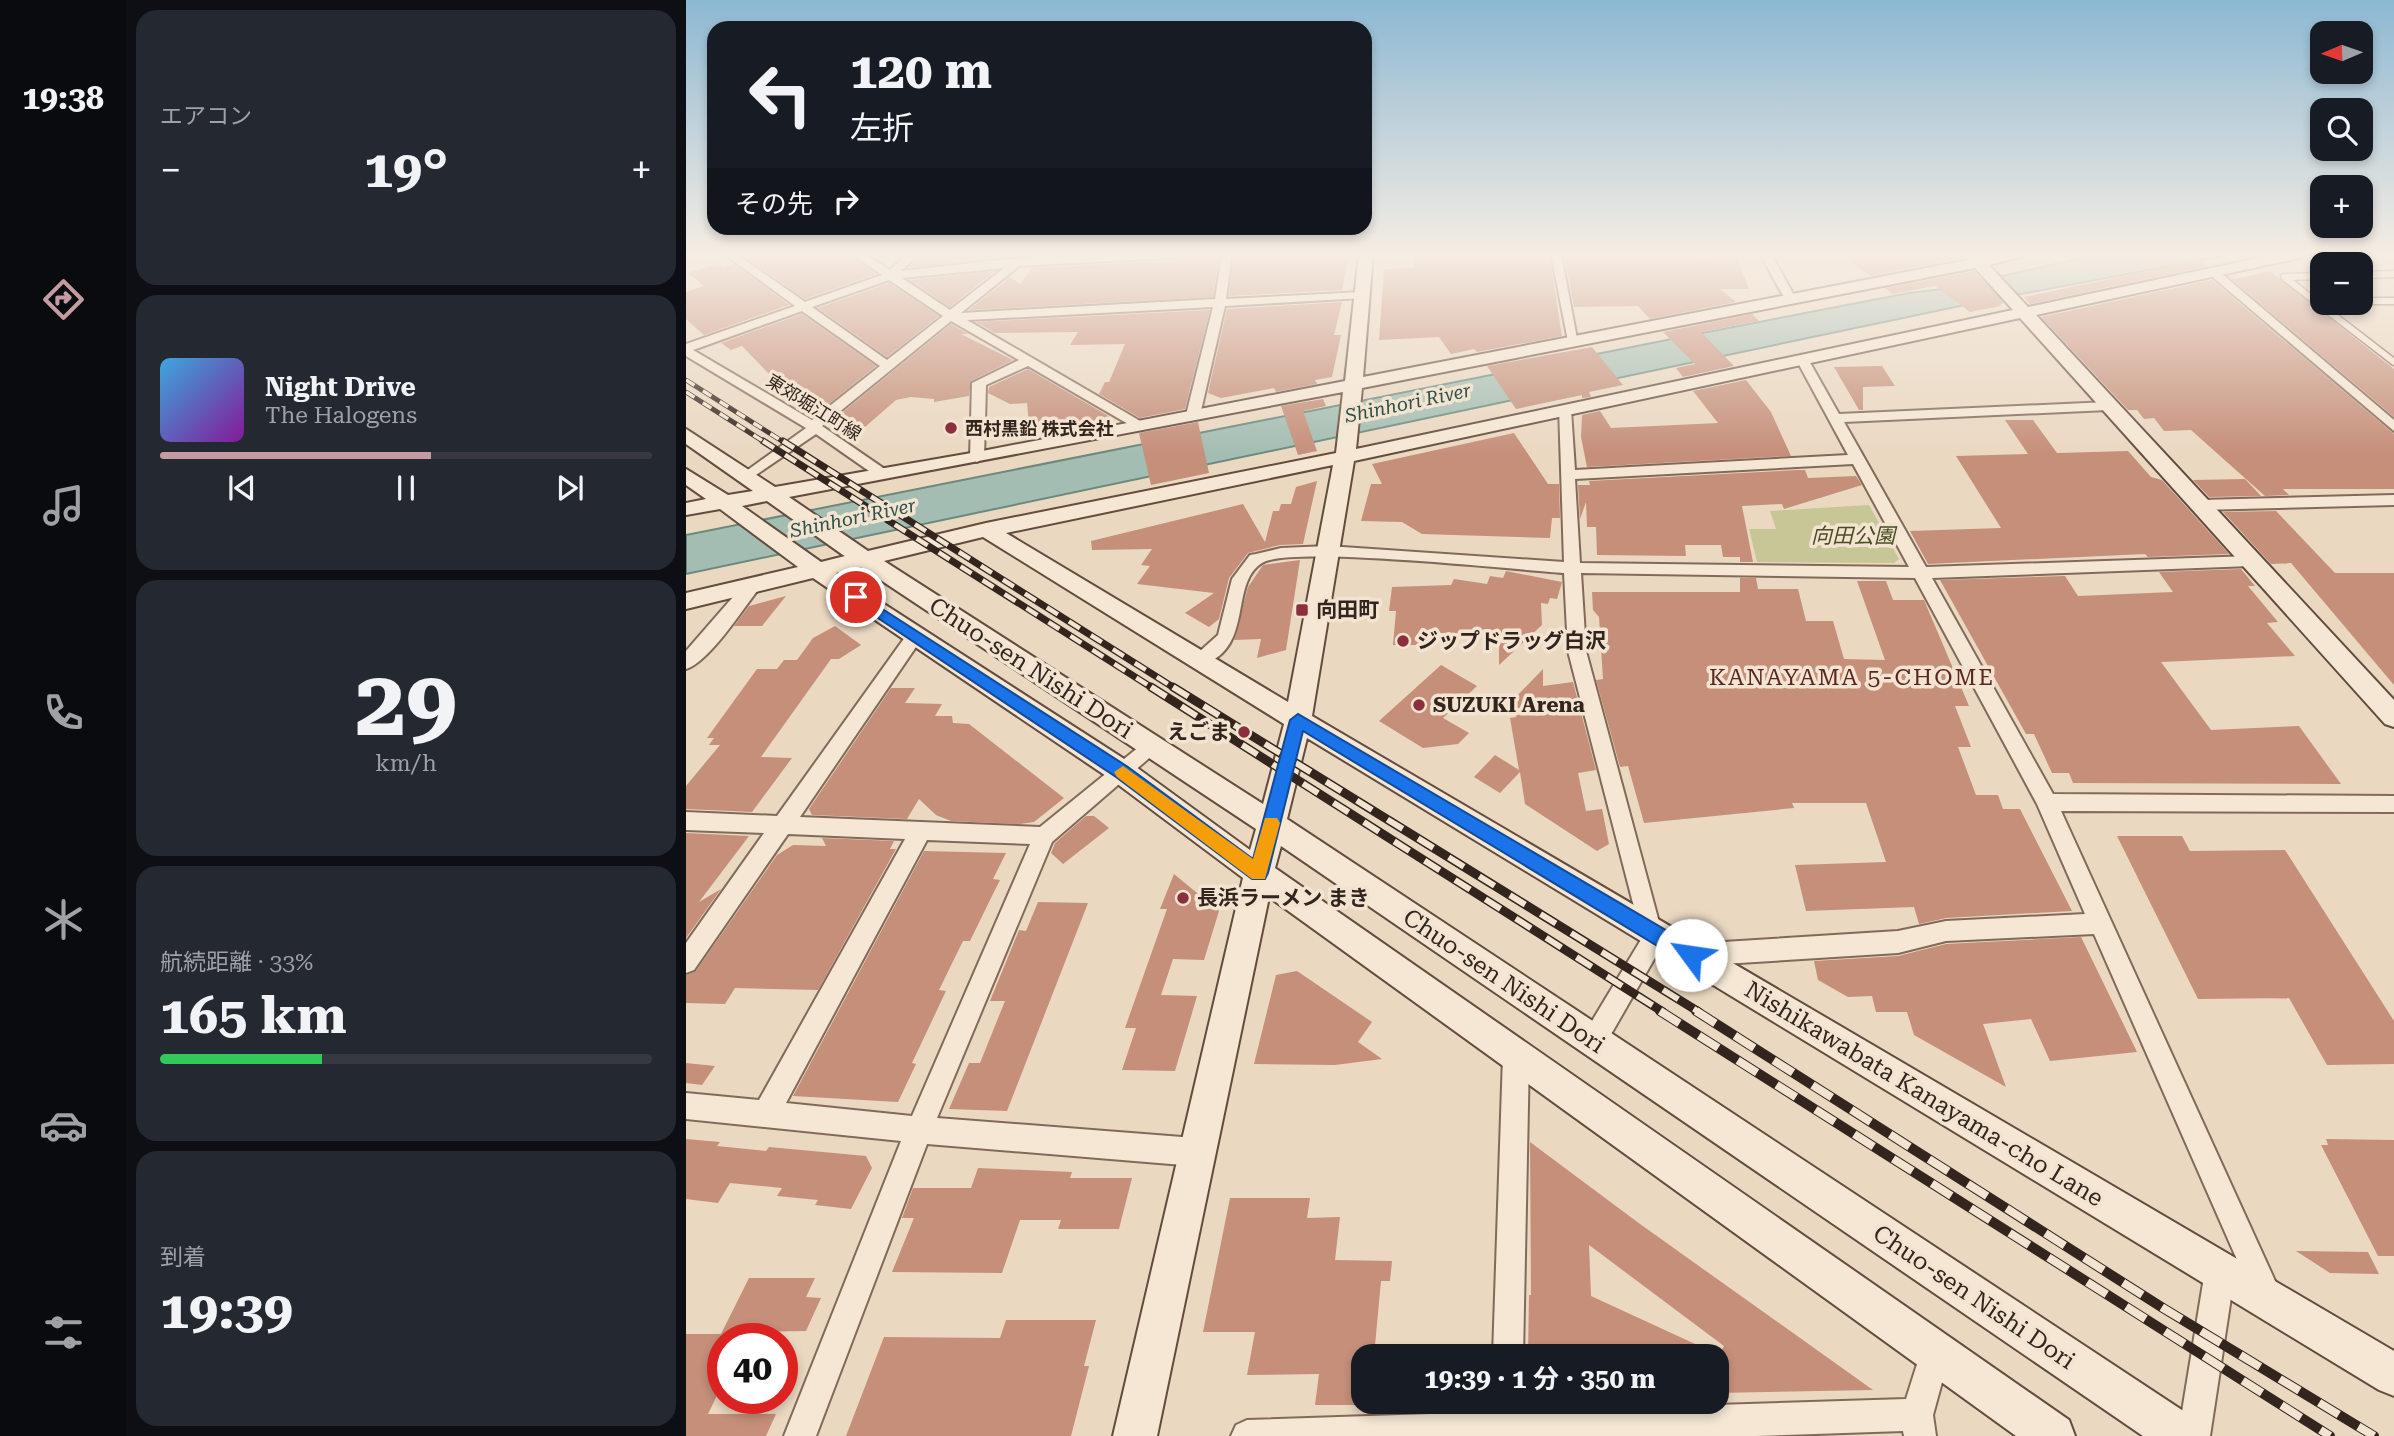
<!DOCTYPE html>
<html lang="ja">
<head>
<meta charset="utf-8">
<style>
  body { margin:0; font-family:"Roboto Serif","Noto Sans JP",serif; background:#242831; color:#f1f3f6; height:100vh; display:flex; flex-direction:column; font-size:26px; white-space:nowrap }
  * { box-sizing:border-box; margin:0 }
  p { font-size:23px; color:#9ea1a6 }
  .icon { flex:none; width:38px; height:38px; fill:none; stroke:currentColor; stroke-width:2; stroke-linecap:round; stroke-linejoin:round }
  .map { position:relative; flex:1; overflow:hidden }
  .details { display:flex; flex-direction:column; gap:10px; padding:10px; background:#0d0f14; width:560px }
  .details>* { flex:none }
  .top-card { position:absolute; left:21px; top:21px; width:665px; height:214px; border-radius:21px; box-shadow:0 4px 10px #0003; background:#171b24; color:#f1f3f6; overflow:hidden }
  .needle { width:46px; rotate:268deg }
  .buttons { position:absolute; left:1624px; top:21px; display:grid; gap:14px }
  .buttons a { display:grid; place-items:center; width:63px; height:63px; border-radius:14px; background:#171b24; box-shadow:0 4px 10px #0003; font-size:35px }
  .speed { position:absolute; left:21px; top:1323px; display:flex; gap:14px; font-size:35px; font-weight:700; text-align:center }
  .speed>* { display:grid; place-content:center; width:91px; height:91px; border-radius:50%; background:#171b24; box-shadow:0 4px 10px #0003; line-height:1 }
  .speed .limit { border:10px solid #d22; background:#fff; color:#111 }
  .pin { position:absolute; display:grid; place-items:center; width:60px; height:60px; color:#fff; margin:-30px; border:4px solid #fff; border-radius:50%; box-shadow:0 2px 7px #0007 }
  .me { position:absolute; width:77px; margin:-38px; rotate:301deg; stroke-linejoin:round; filter:drop-shadow(0 0 5px #0008) }
  .turn { display:flex; align-items:center; gap:24px; height:147px; padding:0 28px; font-size:32px }
  .turn .icon { width:91px; height:91px; stroke-width:2.5 }
  .turn b { display:block; font-size:49px; line-height:60px }
  .then { display:flex; align-items:center; height:66px; padding:0 28px; background:#0003; gap:14px; font-size:26px }
  .big { font-size:52px; font-weight:700; line-height:1.1 }
  .details .widget { flex:1; display:flex; flex-direction:column; justify-content:center; gap:10px; min-width:0; padding:0 24px; border-radius:21px; background:#242831 }
  .details .dial { align-items:center; gap:0 }
  .dial b { font-size:91px; line-height:1 }
  .song { display:flex; align-items:center; gap:21px }
  .cover { width:84px; height:84px; border-radius:10px; background:linear-gradient(135deg,hsl(200 70% 55%),hsl(290 70% 35%)) }
  .played { height:7px; border-radius:4px; background:linear-gradient(90deg,#c49ba2 55%,#363941 55%) }
  .keys { display:flex; justify-content:space-around; direction:ltr }
  .heat { display:flex; justify-content:space-between; align-items:center; font-size:38px; direction:ltr }
  .charge { height:10px; border-radius:5px; background:linear-gradient(90deg,#34c759 33%,#363941 0) }
  .trip { position:absolute; left:665px; top:1344px; width:378px; height:70px; border-radius:21px; background:#171b24; box-shadow:0 4px 10px #0003; font-weight:700; line-height:70px; text-align:center }
  main { display:flex; flex:1; min-height:0 }
  .tabs { display:flex; flex-direction:column; width:126px; justify-content:space-around; align-items:center; background:#090b0e; color:#9ea1a6 }
  .tabs .icon { width:49px; height:49px }
  .tabs .current { color:#c49ba2 }
  .tabs b { font-size:32px; color:#f1f3f6 }
  .map>svg:first-child { display:block }
</style>
</head>
<body>
<main>
<nav class="tabs">
<b>19:38</b>
<svg class="icon current" aria-label="directions" viewBox="0 0 24 24"><path d="M12 3l9 9-9 9-9-9zM9 14v-3h6M13 9l2 2-2 2"/></svg>
<svg class="icon" aria-label="music" viewBox="0 0 24 24"><path d="M9 18V5l10-2v13"/><circle cx="6" cy="18" r="3"/><circle cx="16" cy="16" r="3"/></svg>
<svg class="icon" aria-label="phone" viewBox="0 0 24 24"><path d="M5 4h4l2 5-3 2q2 4 5 5l2-3 5 2v4C11 20 4 13 5 4z"/></svg>
<svg class="icon" aria-label="climate" viewBox="0 0 24 24"><path d="M12 3v18M4 7l16 10M4 17L20 7"/></svg>
<svg class="icon" aria-label="car" viewBox="0 0 24 24"><path d="M5 17H2v-5l4-1 3-4h7l3 4 3 1v5h-3M9 17h6M6 11h13"/><circle cx="7" cy="17" r="2"/><circle cx="17" cy="17" r="2"/></svg>
<svg class="icon" aria-label="filters" viewBox="0 0 24 24"><path d="M4 7h16M4 17h16"/><circle cx="9" cy="7" r="2"/><circle cx="15" cy="17" r="2"/></svg>
</nav>
<section class="details">
<div class="widget"><p>エアコン</p>
<div class="heat"><a>−</a><b class="big">19°</b><a>+</a></div>
</div>
<div class="widget">
<div class="song"><i class="cover"></i><div><b>Night Drive</b><p>The Halogens</p></div></div>
<div class="played"></div>
<div class="keys"><svg class="icon" aria-label="previous" viewBox="0 0 24 24"><path d="M18 5L8 12l10 7zM5 5v14"/></svg><svg class="icon" aria-label="pause" viewBox="0 0 24 24"><path d="M8 5v14M16 5v14"/></svg><svg class="icon" aria-label="next" viewBox="0 0 24 24"><path d="M6 5l10 7-10 7zM19 5v14"/></svg></div>
</div>
<div class="widget dial"><b>29</b><p>km/h</p></div>
<div class="widget"><p>航続距離 · 33%</p><b class="big">165 km</b><div class="charge"></div></div>
<div class="widget"><p>到着</p><b class="big">19:39</b></div>
</section>
<div class="map">
<svg width="1708" height="1436" viewBox="0 0 1708 1436">
  <rect width="100%" height="100%" fill="#ead8c1"/>
  <path fill="#c7c696" d="M1183 505 1213 559 1208 563 1071 562 1063 529H1090L1084 511Z"/>
  <path fill="#a3bdb2" stroke="#6b897e" stroke-width="2" d="M1413 254H1548L1298 301 0 574V535L1006 335 1223 293 1264 288Z"/>
  <path fill="#c58f7a" fill-rule="evenodd" d="M81 254H163L190 274 119 299 63 260Z
    M236 254H294L300 259 222 268Z
    M553 254H659V259H662L656 290 543 296 548 256Z
    M728 254H863L876 336 791 352 788 349 765 354 753 337 693 340 698 269 728 268Z
    M878 254H1004L1006 259 1051 258 1063 289H1034L1050 302 964 319 952 306 888 307Z
    M1155 254H1274L1278 258 1184 276Z
    M505 256H533L527 297 283 310 324 277 334 284 346 268 498 260Z
    M1666 256 1690 262 1687 269H1675V264H1655L1656 258Z
    M1511 261 1522 266 1344 304 1338 297Z
    M32 264 37 268 48 264 103 305 18 335 0 319V292L18 286 2 273Z
    M309 271 264 307 224 280Z
    M1288 271 1317 302 1314 306 1284 312 1249 286 1206 294 1199 288Z
    M1584 271 1708 369V417L1542 276 1549 279Z
    M1526 280 1708 434V489H1597L1603 495 1579 496 1505 430 1478 431 1468 418 1458 419 1451 410H1442L1355 317Z
    M203 283 253 316 201 357 132 308Z
    M656 302 648 335H655L646 377 629 380 631 384 590 392 588 388 535 398 522 393 541 309Z
    M524 310 499 409 454 418 413 394 419 382H423L439 344 384 345 392 332 309 333 290 322Z
    M116 314 190 366 139 407 108 385 83 374 56 346 45 350 35 343Z
    M1066 314 1073 321 1015 332 1048 366 997 377 990 368 1009 364 977 332Z
    M265 324 282 334H275L327 360 285 381 283 396 248 402V399L225 397 210 400 179 427 152 416Z
    M906 347 937 385 903 392 905 397 896 398V395L830 409 801 366Z
    M1196 366 1209 386 1177 387V410H1173L1148 367Z
    M342 369 426 418 344 434 341 403 324 404 302 393 303 387Z
    M1060 380 1085 412 1105 456 901 467 895 437 896 415 914 411 925 428 1032 423 1007 391Z
    M637 399 640 406 617 411 631 451 612 455 595 406Z
    M1319 420H1347L1371 453 1442 451 1465 477 1476 480 1543 554 1462 557 1459 554 1242 564 1224 531 1315 528 1270 456 1342 454Z
    M512 422 523 473 465 485 453 433Z
    M828 433 862 484H873L874 518H866L864 538 736 534 716 522 675 521 685 484H696L686 464Z
    M1111 470H1119L1122 478 1170 476 1176 485 1098 509 1096 504 1056 506 1067 562H1054V557H1037L1035 545H999L1000 556 911 555 910 527H901L900 502 894 519 892 485H904L903 481Z
    M1559 479 1575 496 1523 497 1507 480Z
    M631 481 617 544 594 545 562 553 543 578 533 619 523 627 499 613 528 593 451 584 464 566 455 565 466 549 406 550 405 541 557 504 579 542 587 511H593L595 504H605L610 487Z
    M1590 511 1649 573H1708V685L1605 563 1585 564 1537 512Z
    M614 560 600 650 571 658 575 639 548 640 562 587 577 565Z
    M1555 569 1569 586H1562L1592 622 1581 623 1609 656 1475 662 1525 730 1613 726 1655 784 1387 783 1383 773H1366L1348 734H1340L1254 580 1379 576 1392 596 1487 592 1473 572Z
    M820 571 876 582 871 599 864 598 862 604 855 603 856 625 813 665V644H799L800 633H749V645H707L710 611H703L706 587 765 585 768 579 801 584 804 576 817 578Z
    M1054 578H1070L1072 589H1112L1120 621H1147L1158 659 1199 660 1171 581H1200L1207 600H1238L1283 706H1269L1285 747H1272L1290 795H1312L1317 809H1334L1386 911 1260 918 1233 924 1228 907 1120 911 1109 865 1200 862 1180 803H1106L1108 808 958 823 942 766 934 767 910 680 917 679 913 617 907 610 906 592H1054Z
    M100 596 76 626H48L63 606Z
    M149 626 175 645 153 659H145L75 757 106 758 66 812 0 809V786L34 745H23L28 738H21L71 669H91L98 660H111L127 638Z
    M755 665 791 686 757 718 783 733 772 744 737 748 693 721Z
    M857 669V686L887 682 910 770 892 773 900 811 916 809 923 844 911 851 839 804 834 772 814 793 788 777 809 755 833 770 824 718 830 717 827 700Z
    M205 688H229L219 703 256 704 249 716H266L267 723 283 724 378 798 348 822 334 824 265 821 250 815 233 799 221 819 126 815 123 809Z
    M400 816H408L423 828 377 864 365 853 369 843Z
    M0 833 63 836 13 902 35 889 0 938Z
    M1431 836H1496L1504 851 1599 850 1708 1021V1064L1641 1065 1603 998 1512 999Z
    M136 838 208 841 204 849H210L132 990 49 988 39 1004 0 1003V975L10 971 91 855 107 845 140 846Z
    M238 851 320 853 307 879 314 880 304 900 284 941H277L253 990 260 991 226 1063 230 1064 212 1102 107 1096Z
    M488 874 533 911 518 960 487 959 475 995 511 996 489 1071 436 1070 450 1028H439L481 909H474Z
    M352 902 402 903 321 1111 263 1109 283 1063H294L319 1001H304L333 930 340 931Z
    M1395 937 1451 1052 1364 1061 1345 1019 1297 1024 1320 1087 1228 1035 1221 1012H1190L1186 996 1162 997 1132 980 1128 961 1212 956 1260 944Z
    M611 971 686 1022 672 1042 696 1059 649 1065 568 1064 590 975Z
    M0 1063 29 1066 16 1085 0 1083Z
    M0 1139 34 1142 31 1146 80 1151 83 1147 180 1156 186 1168 165 1209 129 1205 132 1200 91 1196 96 1188 44 1183 32 1203 0 1199Z
    M1640 1139 1708 1140V1256H1692L1635 1145H1642Z
    M844 1142 954 1224 1187 1390 1031 1393 1032 1356H842L843 1295H845ZM903 1245 1038 1346 1033 1355 905 1296Z
    M292 1168 386 1172 384 1178H446L433 1229H372L375 1220H334L316 1273 206 1272 228 1218H216L227 1188H285Z
    M544 1198H624L621 1218 654 1217 649 1260 706 1261 704 1281H695L688 1356H677V1405H629L633 1374 561 1375 569 1332H517Z
    M1610 1251 1682 1252 1693 1274 1644 1273Z
    M63 1278H129L120 1297 135 1298 120 1331 61 1332 58 1339H37V1383L22 1414H90L80 1436H0V1334H35Z
    M320 1320H410L398 1366H403L385 1436H160L198 1337 314 1338Z"/>
  <g fill="none" stroke-linecap="round" stroke-linejoin="round">
    <defs>
      <path id="lane" d="M1675 275 1708 274
        M1636 276 1598 277 1708 362
        M1675 301H1708"/>
      <path id="street" d="M38 254H50L119 302 196 275 166 254H179L204 270 221 254H233L215 271 333 258 503 254 498 257 333 266 275 313 529 299 536 254H546L540 299 676 292 682 295 676 298 539 306 514 415 507 419 500 415 527 307 281 320 461 425 449 428 342 366 300 385 298 458 291 462 284 458 286 383 333 360 265 321 136 426 203 472V478H193L130 434 61 481 56 480V474L120 428 0 356V344L109 306ZM318 268 264 310 216 278ZM203 280 257 316 201 360 126 307ZM116 311 194 366 126 420 7 350Z
        M865 254H875L892 344 882 341Z
        M1074 254H1085L1110 299 1108 301H1100Z
        M1522 269H1530L1708 420V431L1522 273Z
        M1116 355 1122 359 1153 414 1422 402 1429 406 1422 410 1158 422 1240 567 1565 556 1573 561 1565 566 1246 578 1367 794 1708 796V812L1375 811 1590 1283 1595 1293 1590 1303 1580 1308 1570 1303 1408 934 1260 941 1212 953 1005 966 997 963 993 955 997 947 1005 944 1212 931 1260 921 1399 914 1351 804 1229 578 895 573 900 651 974 926 982 935 916 1050 907 1053 898 1050 894 1041 956 938 882 651 878 573C832 570 603 545 576 563 542 584 570 650 513 666L504 660 532 635 546 579 564 555 570 554 595 548 642 546 878 562 873 407 885 410 889 470 1162 455 1110 359ZM1167 464 1223 567 894 563 889 479Z
        M1708 495V505L1514 510 1506 505 1514 500Z
        M66 580 72 582 74 586 72 590C56 610 23 662 0 669V651L60 582Z
        M228 631 237 637 234 641 114 817 354 827 459 742H473L476 747 366 842 251 1118 509 1138 519 1142 523 1152 519 1162 509 1166 241 1144 130 1436H98L215 1141 0 1119V1093L73 1100 219 839 102 834 8 970 0 973V943L78 833 0 830V812L91 816 222 633ZM241 840 344 844 226 1116 100 1103Z
        M830 1043 839 1047 843 1056 837 1356H807L817 1056 821 1047Z
        M1534 1256 1544 1261 1549 1271 1524 1436H1492L1519 1271 1524 1261Z
        M1249 1338 1260 1342 1264 1353 1247 1415 1250 1436H1218L1217 1431 1071 1436H545L550 1425 561 1420 805 1412V1402H837V1411L1220 1399 1238 1342Z"/>
      <path id="secondary" d="M673 254H687L677 377 1282 260 1278 254H1293L1296 257 1344 254 1303 265 1342 307 1591 254H1620L1613 258 1350 315 1708 700V727L1699 724 1334 318 668 461 626 716 1708 1351V1396L1693 1390 621 738 601 819 1511 1420 1517 1436H1457L595 846 589 868 1383 1420 1389 1436H1330L583 897 471 1436H427L557 878 426 780 127 578 0 609V593L112 567 34 509 0 515V503L20 499 0 485V469L42 495 67 491 0 444V429L89 487 291 452 659 381ZM1289 268 1327 310 670 449 676 388ZM657 392 650 453 300 523 182 551 103 497ZM647 465 602 702 320 533ZM81 501 157 555 159 556 135 562 56 506ZM297 537 598 724 577 804 198 561ZM175 567 570 829 564 850 446 764 150 573Z"/>
    </defs>
    <use href="#lane" stroke="#826a5a" stroke-width="9"/>
    <use href="#street" stroke="#826a5a" stroke-width="4"/>
    <use href="#secondary" stroke="#634b3d" stroke-width="4"/>
    <use href="#lane" stroke="#f5e7d3" stroke-width="6"/>
    <use href="#street" fill="#f5e7d3" fill-rule="evenodd"/>
    <use href="#secondary" fill="#f5e7d3" fill-rule="evenodd"/>
    <defs>
      <path id="rail-far3" d="M0 380 99 443
        M0 392 80 443"/>
      <path id="rail-far2" d="M77 441 468 689
        M97 441 490 689"/>
      <path id="rail-far1" d="M465 687 977 1012
        M487 687 1013 1012"/>
      <path id="rail" d="M974 1011 1644 1436
        M1010 1011 1477 1308 1688 1436"/>
    </defs>
    <use href="#rail-far3" stroke="#33251d" stroke-width="5"/>
    <use href="#rail-far2" stroke="#33251d" stroke-width="7"/>
    <use href="#rail-far1" stroke="#33251d" stroke-width="9"/>
    <use href="#rail" stroke="#33251d" stroke-width="10"/>
    <use href="#rail-far3" stroke="#f2e4d0" stroke-width="3.5" stroke-dasharray="10" stroke-linecap="butt"/>
    <use href="#rail-far2" stroke="#f2e4d0" stroke-width="4.5" stroke-dasharray="13" stroke-linecap="butt"/>
    <use href="#rail-far1" stroke="#f2e4d0" stroke-width="6" stroke-dasharray="18" stroke-linecap="butt"/>
    <use href="#rail" stroke="#f2e4d0" stroke-width="8" stroke-dasharray="23" stroke-linecap="butt"/>
  </g>
  <linearGradient id="sky" x2="0" y2="1"><stop stop-color="#8cb8d2"/><stop offset="0.56" stop-color="#f6ede3"/><stop offset="1" stop-color="#f6ede3" stop-opacity="0"/></linearGradient>
  <rect width="1708" height="455" fill="url(#sky)"/>
  <path fill="#1a73e8" stroke="#114b97" stroke-width="2" d="M170 592 442 767 567 859 604 720 612 714 1012 949 1015 955 1012 962 1005 964 998 962 617 731 582 873 579 879H566L430 777 165 600 163 597Z"/>
  <path fill="#f59e0b" d="M437 766 567 859 579 818H591L594 823 579 879H566L431 777 428 772Z"/>
  <g fill="#8c2f3c" stroke="#f2e4d0" stroke-width="2.5">
    <circle cx="265" cy="428" r="7"/>
    <rect x="609" y="603" width="14" height="14" rx="3.5"/>
    <circle cx="717" cy="641" r="7"/>
    <circle cx="733" cy="705" r="7"/>
    <circle cx="558" cy="732" r="7"/>
    <circle cx="497" cy="898" r="7"/>
  </g>
  <g text-anchor="middle" dominant-baseline="central" stroke-width="7" stroke-linejoin="round" paint-order="stroke">
    <g font-size="18" fill="#33251d" stroke="#f2e4d0">
      <text transform="translate(128 407) rotate(32)">東郊堀江町線</text>
    </g>
    <g font-size="18" font-weight="bold" fill="#33251d" stroke="#f2e4d0" text-anchor="start">
      <text x="279" y="428">西村黒鉛 株式会社</text>
    </g>
    <g font-size="19" font-style="italic" fill="#2e514a" stroke="#f2e4d0">
      <text transform="translate(722 403) rotate(-12)">Shinhori River</text>
      <text transform="translate(167 518) rotate(-12)">Shinhori River</text>
    </g>
    <g font-size="21" font-style="italic" fill="#494d25" stroke="#f2e4d0">
      <text x="1167" y="536">向田公園</text>
    </g>
    <g font-size="21" font-weight="bold" fill="#33251d" stroke="#f2e4d0" text-anchor="start">
      <text x="630" y="610">向田町</text>
      <text x="731" y="641">ジップドラッグ白沢</text>
      <text x="747" y="705">SUZUKI Arena</text>
      <text x="544" y="732" text-anchor="end">えごま</text>
      <text x="511" y="898">長浜ラーメン まき</text>
    </g>
    <g font-size="23" letter-spacing="2" fill="#5c2520" stroke="#f2e4d0">
      <text x="1166" y="677">KANAYAMA 5-CHOME</text>
    </g>
    <g font-size="24" fill="#33251d" stroke="#f2e4d0">
      <text transform="translate(345 668) rotate(33)">Chuo-sen Nishi Dori</text>
      <text transform="translate(818 981) rotate(34)">Chuo-sen Nishi Dori</text>
      <text transform="translate(1238 1094) rotate(31)">Nishikawabata Kanayama-cho Lane</text>
      <text transform="translate(1288 1297) rotate(34)">Chuo-sen Nishi Dori</text>
    </g>
  </g>
</svg>
<div class="buttons">
<a><svg class="needle" viewBox="-14 -14 28 28"><path d="M0-13l5 13h-10z" fill="#e53935"/><path d="M0 13l5-13h-10z" fill="#9ea1a6"/></svg></a>
<a><svg class="icon" aria-label="search" viewBox="0 0 24 24"><circle cx="10" cy="10" r="6"/><path d="M15 15l6 6"/></svg></a>
<a>+</a>
<a>−</a>
</div>
<div class="speed"><div class="limit">40</div></div>
<div class="pin" style="left:170px;top:597px;background:#d93025"><svg class="icon" aria-label="arrive" viewBox="0 0 24 24"><path d="M6 21V4h12l-3 4 3 4H6"/></svg></div>
<svg class="me" style="left:1005px;top:955px" viewBox="-20 -20 40 40"><circle r="19" fill="#fff"/><path d="M0-13L10 11 0 6-10 11z" fill="#1a73e8"/></svg>
<div class="trip">19:39 · 1 分 · 350 m</div>
<div class="top-card">
<div class="turn"><svg class="icon" aria-label="left" viewBox="0 0 24 24"><path d="M17 20v-9H6M10 6l-5 5 5 5"/></svg><div><b>120 m</b>左折</div></div>
<div class="then">その先<svg class="icon" aria-label="right" viewBox="0 0 24 24"><path d="M7 20v-9h11M14 6l5 5-5 5"/></svg></div>
</div>
</div>
</main>
</body>
</html>
